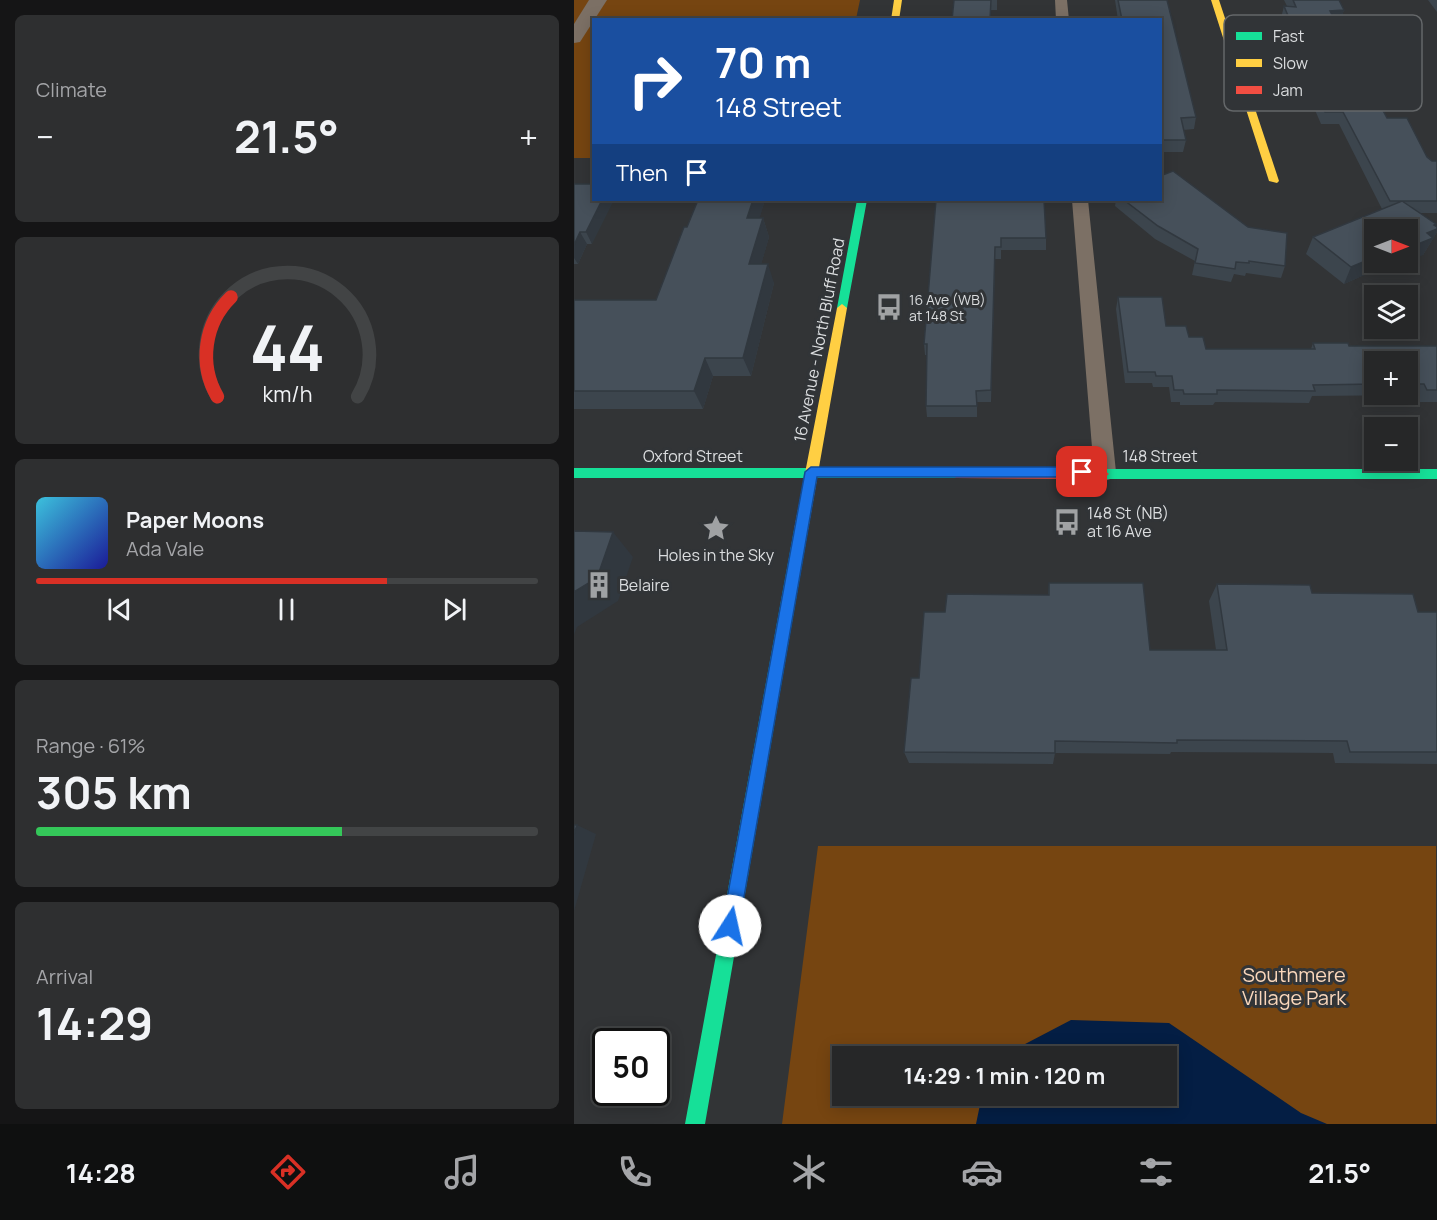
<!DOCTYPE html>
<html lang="en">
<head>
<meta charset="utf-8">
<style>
  body { margin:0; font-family:Manrope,sans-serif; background:#2e2f30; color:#f1f3f6; height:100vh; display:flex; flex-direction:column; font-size:22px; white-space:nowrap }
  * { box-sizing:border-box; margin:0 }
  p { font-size:20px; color:#a4a5a8 }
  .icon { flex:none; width:33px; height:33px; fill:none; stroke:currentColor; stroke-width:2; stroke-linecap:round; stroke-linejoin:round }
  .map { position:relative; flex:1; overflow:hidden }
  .drawer { display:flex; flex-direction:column; gap:15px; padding:15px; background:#151516; width:574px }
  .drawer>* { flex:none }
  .banner { position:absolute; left:18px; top:18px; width:570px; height:183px; border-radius:0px; box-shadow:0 3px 15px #0003,0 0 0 2px #424445; background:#1a4fa0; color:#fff; overflow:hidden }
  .needle { width:39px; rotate:90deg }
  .controls { position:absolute; left:790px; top:219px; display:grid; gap:12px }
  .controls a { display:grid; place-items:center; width:54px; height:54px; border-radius:0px; background:#262728; box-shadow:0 3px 15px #0003,0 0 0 2px #424445; font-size:30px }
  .speed { position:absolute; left:18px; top:1028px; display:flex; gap:12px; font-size:30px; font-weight:700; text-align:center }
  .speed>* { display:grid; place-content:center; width:78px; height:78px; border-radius:50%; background:#262728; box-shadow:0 3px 15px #0003,0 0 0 2px #424445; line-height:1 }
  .speed .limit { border:3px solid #111; border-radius:9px; background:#fff; color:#111 }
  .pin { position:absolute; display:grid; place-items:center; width:51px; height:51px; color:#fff; margin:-26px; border-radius:12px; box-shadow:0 3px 9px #0006 }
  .me { position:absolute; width:66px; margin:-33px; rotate:10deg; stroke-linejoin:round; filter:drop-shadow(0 0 4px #0008) }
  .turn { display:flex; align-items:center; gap:21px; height:126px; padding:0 24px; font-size:27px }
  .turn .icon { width:78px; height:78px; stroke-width:2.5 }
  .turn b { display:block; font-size:42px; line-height:51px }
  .then { display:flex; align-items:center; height:57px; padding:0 24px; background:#0003; gap:12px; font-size:22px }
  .big { font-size:45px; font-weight:700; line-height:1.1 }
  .drawer .card { flex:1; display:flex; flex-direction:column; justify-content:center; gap:9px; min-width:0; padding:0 21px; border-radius:9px; background:#2e2f30 }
  .drawer .dial { align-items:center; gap:0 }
  .dial svg { height:156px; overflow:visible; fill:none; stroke:#424445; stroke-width:7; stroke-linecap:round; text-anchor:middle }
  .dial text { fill:#f1f3f6; stroke:none }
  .song { display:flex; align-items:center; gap:18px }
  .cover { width:72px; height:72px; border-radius:9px; background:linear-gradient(135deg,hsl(190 70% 55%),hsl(240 70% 35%)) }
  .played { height:6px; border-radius:3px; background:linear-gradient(90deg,#d93025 70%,#424445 70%) }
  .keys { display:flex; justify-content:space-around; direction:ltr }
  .heat { display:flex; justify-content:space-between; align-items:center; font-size:33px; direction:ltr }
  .charge { height:9px; border-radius:4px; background:linear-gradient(90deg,#34c759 61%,#424445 0) }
  .trip { position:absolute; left:258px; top:1046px; width:345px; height:60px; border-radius:0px; background:#262728; box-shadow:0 3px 15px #0003,0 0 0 2px #424445; font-weight:700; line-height:60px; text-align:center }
  .dock { display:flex; height:96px; justify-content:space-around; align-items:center; background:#0f1010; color:#a4a5a8 }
  .dock .icon { width:42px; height:42px }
  .dock .selected { color:#d93025 }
  .dock b { font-size:27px; color:#f1f3f6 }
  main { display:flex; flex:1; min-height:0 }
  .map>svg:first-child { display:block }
</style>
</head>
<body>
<main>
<section class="drawer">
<div class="card"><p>Climate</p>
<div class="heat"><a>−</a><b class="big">21.5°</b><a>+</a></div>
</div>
<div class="card dial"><svg viewBox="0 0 100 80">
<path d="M14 69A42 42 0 1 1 86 69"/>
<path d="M14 69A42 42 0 0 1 21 18" stroke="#d93025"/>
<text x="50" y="56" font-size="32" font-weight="700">44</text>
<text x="50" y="72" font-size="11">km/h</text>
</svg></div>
<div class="card">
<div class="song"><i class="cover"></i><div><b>Paper Moons</b><p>Ada Vale</p></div></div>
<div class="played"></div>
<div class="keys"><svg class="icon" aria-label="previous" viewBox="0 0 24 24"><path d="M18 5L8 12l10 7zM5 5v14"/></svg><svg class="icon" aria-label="pause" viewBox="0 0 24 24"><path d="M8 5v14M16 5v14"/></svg><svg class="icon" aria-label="next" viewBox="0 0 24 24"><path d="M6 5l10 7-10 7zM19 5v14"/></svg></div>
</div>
<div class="card"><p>Range · 61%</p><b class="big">305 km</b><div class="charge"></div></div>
<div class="card"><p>Arrival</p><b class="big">14:29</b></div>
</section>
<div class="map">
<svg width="863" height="1124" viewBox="0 0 863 1124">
  <rect width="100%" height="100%" fill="#323436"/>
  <path fill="#764511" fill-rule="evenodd" d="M0 0H286L282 19 20 20 19 158H0Z
    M244 846H862V1124H208ZM268 1056H592V1095H268Z"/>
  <path fill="#041e44" d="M497 1020 595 1023 727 1113 753 1124H402L408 1095H592V1056H428Z"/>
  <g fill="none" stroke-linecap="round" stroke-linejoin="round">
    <path fill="#7c7065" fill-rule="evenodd" d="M481 0H493L495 20H482Z
      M498 200H514L542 472 539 478 531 481 523 478 520 472Z"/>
    <path fill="#7c7065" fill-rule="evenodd" d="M15 0H33L6 42 0 43V24Z"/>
    <path fill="#16e098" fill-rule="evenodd" d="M283 200H293L273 308 268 312 263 308Z
      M0 468H382L388 473 382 478H0Z
      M529 469H863V479H529L523 474Z
      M227 525 232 526 234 530 131 1124H111L220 530 222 526Z"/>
    <path fill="#ffcf43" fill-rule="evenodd" d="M320 0H328L325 20H317Z
      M637 0H645L705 181 703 183 695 181Z
      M268 304 273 308 234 530 232 534H222L220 530 263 308Z"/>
    <path fill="#f24e42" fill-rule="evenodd" d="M382 468 529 469 535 474 529 479 382 478 376 473Z"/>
  </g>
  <path fill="#3c454d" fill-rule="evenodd" d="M380 0H423V10H417V20H378Z
    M541 0H593L622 117 620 129 609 130 612 140 609 152H586V20H544Z
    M710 0H765L770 10 766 21 762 22 813 118 858 161H863V213H846L863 227V232L849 255 834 230 801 262H832L813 270 808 267 770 284 732 254 739 237 808 209 765 124H747L720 61 722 55 707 18 710 6H713Z
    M854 0H863V12Z
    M0 184 18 244H13L4 264H0Z
    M191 200 185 218H189L195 237 187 264 200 283 177 376H139L129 409H0V300H82L113 227Z
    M362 200 472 238V250H427V259H421L417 402H403V417H353L352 406 353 355H351L350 344Z
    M542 200H586L711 266 707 278 672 273 671 276 660 274 657 282 618 275 621 261 581 239 541 206Z
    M544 297 592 326 615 337 632 349H737L739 343 775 346H863V402H845L842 395 738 396 735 403 641 402 639 405H606V402H597L595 387H579L578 383H551L542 309ZM801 362H834V394H801Z
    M475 583 576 650H642L635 601 643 584 738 593 844 612H863V764L761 763 759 753 597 752 596 754 481 753 479 764 335 763 330 752 345 678 371 612 474 595Z"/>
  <path fill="#31383f" d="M770 10 766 21 752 23 756 11Z
    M28 200H40L18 244 12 232Z
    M179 200H191L180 237 173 218Z
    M189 218 195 237 182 283 175 264Z
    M862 224 859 231 863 229V232L849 255 834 262V248L853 233 860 225Z
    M6 232 13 244 4 264 0 258V245Z
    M421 247V259L417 402V390Z
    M801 257V262H811L808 267 770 284 777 267Z
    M817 262H832L813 270Z
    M194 264 200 283 177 376 169 358Z
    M131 358 139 376 129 409 120 391Z
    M39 532 59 557 44 601 3 627 0 635V592Z
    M3 825 22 834 0 911V834Z"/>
  <path fill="#46505a" stroke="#31383f" stroke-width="1.5" d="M380 0H417L416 20H378Z
    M544 0H593L622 117 607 118 612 140H586V20H548Z
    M719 0H765L770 10 756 11 813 118H833L853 157 858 161H863V201H816L769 112H751L724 50H728L710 6 722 7Z
    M599 171 674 227 713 233 711 266 675 261V263L662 262 661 269 621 263 624 249 584 226 550 200H586V176Z
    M0 184H20V200H28L12 232H6L0 245Z
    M124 200H179L173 218H189L175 264H194L169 358H131L120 391H0V300H82L110 227H113Z
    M362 200H470L472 238H427V247H421L417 390 402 391 403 406H352L353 344H350Z
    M828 201 862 224 860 225 863 227V229L853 233 859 238 834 248V230H801V257L777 267 739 237Z
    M544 297H588L592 326H612L615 337H629L632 349H741L739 343H774L775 346H863V390H853L850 384H834V362H801V384L739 385 741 391 643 390V394H610L609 390H600L598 376H582L581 372H554Z
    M0 531 39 532 23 578 0 592Z
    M475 583H569L576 650H653L643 584 736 585 738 593 839 594 844 612H863V752H776L773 741 603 740V743L481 741V753L330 752 337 678H345L350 612H371L373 594 475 595Z
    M0 825H3L0 834Z"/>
  <path fill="#1a73e8" stroke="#114b97" stroke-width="1.5" d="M237 467H508L515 472 508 477H243L165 926 163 932 156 935 150 932 148 926 231 472Z"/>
  <defs>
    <symbol id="bus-bare" viewBox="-9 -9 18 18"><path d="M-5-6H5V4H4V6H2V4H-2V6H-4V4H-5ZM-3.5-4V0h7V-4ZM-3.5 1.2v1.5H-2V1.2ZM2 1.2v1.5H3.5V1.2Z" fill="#a0a2a4" stroke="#313437" stroke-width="2.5" paint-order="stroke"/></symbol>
    <symbol id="sight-bare" viewBox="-9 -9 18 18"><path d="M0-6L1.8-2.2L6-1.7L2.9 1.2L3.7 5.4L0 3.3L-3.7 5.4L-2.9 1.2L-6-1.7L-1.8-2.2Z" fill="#a0a2a4" stroke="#313437" stroke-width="2.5" paint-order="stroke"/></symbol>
    <symbol id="building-bare" viewBox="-9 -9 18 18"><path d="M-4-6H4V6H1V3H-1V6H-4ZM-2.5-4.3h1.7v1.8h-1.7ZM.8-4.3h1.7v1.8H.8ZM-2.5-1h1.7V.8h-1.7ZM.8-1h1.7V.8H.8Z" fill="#a0a2a4" stroke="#313437" stroke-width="2.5" paint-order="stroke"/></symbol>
  </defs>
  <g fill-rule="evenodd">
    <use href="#bus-bare" x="296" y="288" width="38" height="38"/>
    <use href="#bus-bare" x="474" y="503" width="38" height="38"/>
    <use href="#sight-bare" x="123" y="509" width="38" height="38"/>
    <use href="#building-bare" x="6" y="566" width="38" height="38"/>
  </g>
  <g text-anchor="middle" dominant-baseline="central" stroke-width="6" stroke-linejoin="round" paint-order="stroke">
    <g font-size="14" fill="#dbdddf" stroke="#313437" text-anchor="start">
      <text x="335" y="299">16 Ave (WB)<tspan x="335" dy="16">at 148 St</tspan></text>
    </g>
    <g font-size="16" fill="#dbdddf" stroke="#313437">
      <text transform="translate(245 340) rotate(-79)">16 Avenue - North Bluff Road</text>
      <text x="119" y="456">Oxford Street</text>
      <text x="586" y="456">148 Street</text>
    </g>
    <g font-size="16" fill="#dbdddf" stroke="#313437" text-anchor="start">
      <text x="513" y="513">148 St (NB)<tspan x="513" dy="18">at 16 Ave</tspan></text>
      <text x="142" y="555" text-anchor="middle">Holes in the Sky</text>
      <text x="45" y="585">Belaire</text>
    </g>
    <g font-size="20" fill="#fad7bb" stroke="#313437">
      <text x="720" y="974">Southmere<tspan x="720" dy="23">Village Park</tspan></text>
    </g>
  </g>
  <rect x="650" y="15" width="198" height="96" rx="9" fill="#313437" stroke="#646769" stroke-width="1.5"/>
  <rect x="662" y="32" width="26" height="8" fill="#16e098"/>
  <rect x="662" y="59" width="26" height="8" fill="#ffcf43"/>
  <rect x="662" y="86" width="26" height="8" fill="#f24e42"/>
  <g font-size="16" fill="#dbdddf">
    <text x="699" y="42">Fast</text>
    <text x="699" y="69">Slow</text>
    <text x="699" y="96">Jam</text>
  </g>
</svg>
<div class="controls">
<a><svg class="needle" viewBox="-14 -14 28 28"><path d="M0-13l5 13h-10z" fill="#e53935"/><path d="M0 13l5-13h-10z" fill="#a4a5a8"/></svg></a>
<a><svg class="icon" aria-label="layers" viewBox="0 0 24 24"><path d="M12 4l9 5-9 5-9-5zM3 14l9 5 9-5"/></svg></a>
<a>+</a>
<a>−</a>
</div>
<div class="speed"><div class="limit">50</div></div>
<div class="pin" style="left:508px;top:472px;background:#d93025"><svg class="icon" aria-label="arrive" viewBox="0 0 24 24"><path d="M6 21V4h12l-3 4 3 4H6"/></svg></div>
<svg class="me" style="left:156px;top:926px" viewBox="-20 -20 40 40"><circle r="19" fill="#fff"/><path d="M0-13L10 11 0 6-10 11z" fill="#1a73e8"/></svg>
<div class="trip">14:29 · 1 min · 120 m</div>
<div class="banner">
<div class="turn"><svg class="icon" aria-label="right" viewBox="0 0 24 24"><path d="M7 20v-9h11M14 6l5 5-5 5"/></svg><div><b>70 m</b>148 Street</div></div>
<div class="then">Then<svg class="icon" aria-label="arrive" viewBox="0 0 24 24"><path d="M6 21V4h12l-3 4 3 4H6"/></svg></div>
</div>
</div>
</main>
<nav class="dock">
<b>14:28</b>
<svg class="icon selected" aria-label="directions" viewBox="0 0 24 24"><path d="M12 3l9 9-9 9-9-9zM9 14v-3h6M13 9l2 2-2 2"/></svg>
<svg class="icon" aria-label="music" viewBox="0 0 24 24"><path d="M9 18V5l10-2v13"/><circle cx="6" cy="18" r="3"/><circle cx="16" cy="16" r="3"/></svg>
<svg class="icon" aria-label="phone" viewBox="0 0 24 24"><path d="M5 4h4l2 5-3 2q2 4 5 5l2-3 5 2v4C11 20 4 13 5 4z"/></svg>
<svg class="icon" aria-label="climate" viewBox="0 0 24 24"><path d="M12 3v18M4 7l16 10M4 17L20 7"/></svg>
<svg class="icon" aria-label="car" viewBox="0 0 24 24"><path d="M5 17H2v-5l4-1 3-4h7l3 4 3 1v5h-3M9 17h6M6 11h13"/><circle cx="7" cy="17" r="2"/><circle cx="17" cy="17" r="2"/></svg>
<svg class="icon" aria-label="filters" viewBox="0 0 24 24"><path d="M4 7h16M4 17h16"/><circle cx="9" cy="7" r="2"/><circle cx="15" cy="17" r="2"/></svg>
<b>21.5°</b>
</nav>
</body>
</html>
